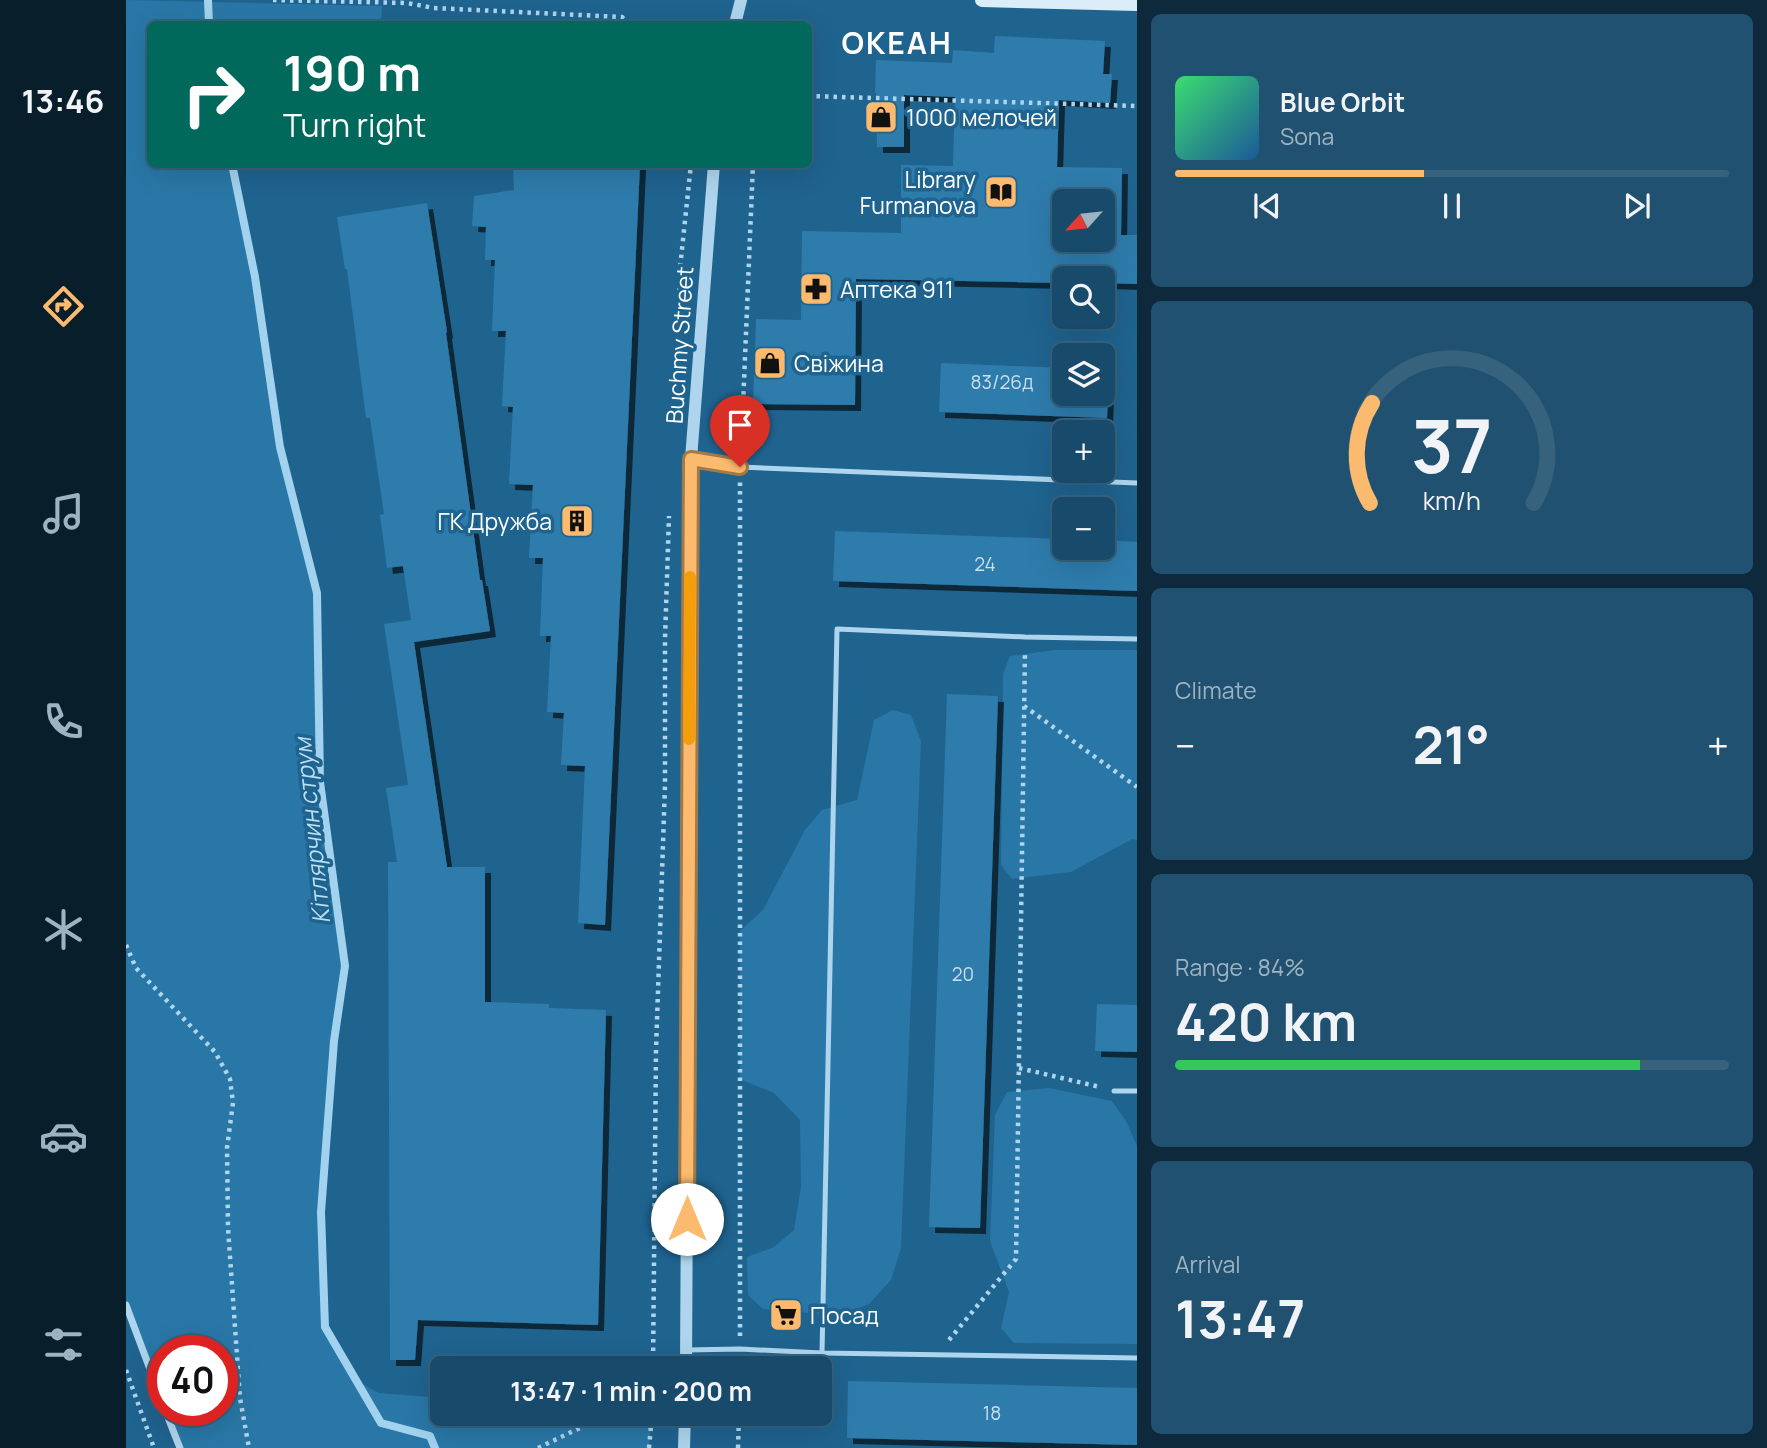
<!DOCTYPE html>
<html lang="en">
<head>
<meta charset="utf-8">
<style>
  body { margin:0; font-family:Manrope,sans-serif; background:#205171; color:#f1f3f6; height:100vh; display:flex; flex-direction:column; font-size:26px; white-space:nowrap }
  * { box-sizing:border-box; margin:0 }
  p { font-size:23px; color:#9eb3c1 }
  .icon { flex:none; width:38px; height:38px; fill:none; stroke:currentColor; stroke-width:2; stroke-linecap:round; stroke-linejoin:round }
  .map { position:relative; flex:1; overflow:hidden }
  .side { display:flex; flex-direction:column; gap:14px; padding:14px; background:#0d293b; width:630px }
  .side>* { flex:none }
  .guide { position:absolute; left:21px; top:21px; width:665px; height:147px; border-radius:10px; box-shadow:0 7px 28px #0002,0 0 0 2px #36627e; background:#00695c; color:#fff; overflow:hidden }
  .needle { width:46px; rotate:243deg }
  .buttons { position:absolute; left:926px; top:189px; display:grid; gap:14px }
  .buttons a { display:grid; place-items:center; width:63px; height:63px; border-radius:10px; background:#174a6b; box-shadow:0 7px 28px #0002,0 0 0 2px #36627e; font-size:35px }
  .speed { position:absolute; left:21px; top:1335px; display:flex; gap:14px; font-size:35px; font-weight:700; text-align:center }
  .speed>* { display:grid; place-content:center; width:91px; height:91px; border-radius:50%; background:#174a6b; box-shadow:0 7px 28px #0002,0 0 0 2px #36627e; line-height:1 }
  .speed .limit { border:10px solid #d22; background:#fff; color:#111 }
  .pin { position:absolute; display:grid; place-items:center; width:60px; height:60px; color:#fff; margin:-72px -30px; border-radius:50% 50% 50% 0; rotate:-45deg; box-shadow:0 0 7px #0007 }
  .pin .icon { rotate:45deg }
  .me { position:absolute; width:77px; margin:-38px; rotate:0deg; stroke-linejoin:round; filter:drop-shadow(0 0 5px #0008) }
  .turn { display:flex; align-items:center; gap:24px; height:147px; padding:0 21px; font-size:32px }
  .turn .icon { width:91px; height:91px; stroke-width:2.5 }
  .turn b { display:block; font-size:49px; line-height:60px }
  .big { font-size:52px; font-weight:700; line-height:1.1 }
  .side .tile { flex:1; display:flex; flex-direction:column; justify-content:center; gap:10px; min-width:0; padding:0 24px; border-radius:10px; background:#205171 }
  .side .dial { align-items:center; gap:0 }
  .dial svg { height:182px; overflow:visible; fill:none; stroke:#36627e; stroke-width:7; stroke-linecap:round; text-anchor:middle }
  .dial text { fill:#f1f3f6; stroke:none }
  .song { display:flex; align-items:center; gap:21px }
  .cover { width:84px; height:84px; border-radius:10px; background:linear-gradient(135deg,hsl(140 70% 55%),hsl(210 70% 35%)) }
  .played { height:7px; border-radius:4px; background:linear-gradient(90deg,#fbba6e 45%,#36627e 45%) }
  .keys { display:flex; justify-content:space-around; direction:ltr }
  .heat { display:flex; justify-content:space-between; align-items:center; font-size:38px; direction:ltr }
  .charge { height:10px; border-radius:5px; background:linear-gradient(90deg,#34c759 84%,#36627e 0) }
  .trip { position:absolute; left:304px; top:1356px; width:402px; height:70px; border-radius:10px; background:#174a6b; box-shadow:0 7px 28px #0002,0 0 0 2px #36627e; font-weight:700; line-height:70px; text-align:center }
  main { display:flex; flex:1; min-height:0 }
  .tabs { display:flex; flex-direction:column; width:126px; justify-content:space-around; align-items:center; background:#091e2b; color:#9eb3c1 }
  .tabs .icon { width:49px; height:49px }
  .tabs .selected { color:#fbba6e }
  .tabs b { font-size:32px; color:#f1f3f6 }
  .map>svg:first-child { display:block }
</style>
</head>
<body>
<main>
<nav class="tabs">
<b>13:46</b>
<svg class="icon selected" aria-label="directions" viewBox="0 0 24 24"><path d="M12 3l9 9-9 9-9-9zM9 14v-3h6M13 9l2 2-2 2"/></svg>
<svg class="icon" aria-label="music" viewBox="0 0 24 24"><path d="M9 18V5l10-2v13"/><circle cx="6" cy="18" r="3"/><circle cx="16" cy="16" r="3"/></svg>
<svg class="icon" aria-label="phone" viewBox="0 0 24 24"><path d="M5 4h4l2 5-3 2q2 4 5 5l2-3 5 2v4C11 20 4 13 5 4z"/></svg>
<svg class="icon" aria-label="climate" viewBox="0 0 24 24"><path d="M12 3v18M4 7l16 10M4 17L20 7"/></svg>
<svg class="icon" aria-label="car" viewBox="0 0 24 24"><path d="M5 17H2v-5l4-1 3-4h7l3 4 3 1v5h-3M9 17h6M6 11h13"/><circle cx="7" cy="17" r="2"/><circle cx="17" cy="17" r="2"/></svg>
<svg class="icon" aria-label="filters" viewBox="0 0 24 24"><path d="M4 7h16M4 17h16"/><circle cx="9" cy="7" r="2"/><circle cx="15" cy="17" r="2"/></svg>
</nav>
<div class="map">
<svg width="1011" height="1448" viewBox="0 0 1011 1448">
  <defs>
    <filter id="shadow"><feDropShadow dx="6" dy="6" stdDeviation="0" flood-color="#0009"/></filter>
  </defs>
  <rect width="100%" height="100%" fill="#1f638f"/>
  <path fill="#2977a7" d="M0 0 256 6 255 24H24V164L105 165 128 276 153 447 190 594 193 782 218 966 208 1040 194 1212 198 1328 229 1380 253 1393 317 1398V1414H471L474 1418 482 1414H526L523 1448H54L39 1411 96 1410V1351H37V1404L0 1305Z
    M928 650H1011V840L1006 839 945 872 886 879 875 865 877 674 884 656Z
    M767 710 785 715 795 741 775 1248 765 1280 743 1304 716 1316 637 1309 622 1295 621 1257 648 1247 668 1230 675 1187 674 1120 648 1093 614 1079V931L637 910 679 830 696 810 731 800 748 720Z
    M923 1088 986 1101 1000 1121 1011 1146V1344L888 1343 875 1328 883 1292 864 1241 869 1115 881 1092Z"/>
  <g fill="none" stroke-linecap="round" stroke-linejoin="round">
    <path stroke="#a2d2ee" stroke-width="8" d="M82 0 83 24
      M106 164 129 277 154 447 191 593 194 782 219 966 208 1041 195 1212 199 1327 255 1423 304 1436 309 1448"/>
  </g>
  <path fill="#2f7cac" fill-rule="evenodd" filter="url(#shadow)" d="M869 36 979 41 977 74H986L984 103 933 100 931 167 996 168 995 235H1011V284L976 283V278H938V283L730 279 729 405 627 404 630 319 675 320 676 231 775 233V165L827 166 829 97 778 95V147H751L750 93H749L750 60 826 63 827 50 868 53ZM938 201H976V240H938Z
    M387 164H514L479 925 452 923 459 766 435 765 438 713 421 712 425 636H414L417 558H403L407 485 383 484 387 407 376 406 380 331H366L369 260H359L360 227 346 226 348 196 388 190Z
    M301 203 321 332 320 333 354 580H356L364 631 288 642 321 867H359V1002L423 1004V1008L480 1010 472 1325 292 1320 289 1360H264L262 862H271L260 788 282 785 258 624 285 620 277 566 261 568 254 515 258 514 244 418H240L221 269H219L211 217Z
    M815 363 938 368V394H976V369H983L981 418 813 412Z
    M709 531 938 539V548H976V540L1011 542V591L707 581Z
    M821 694 872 696 854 1228 803 1227Z
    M971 1004 1011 1005V1052L969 1051Z
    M722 1381 1011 1388V1445L721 1438Z"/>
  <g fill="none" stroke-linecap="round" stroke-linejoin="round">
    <path stroke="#aed5ed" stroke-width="4.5" stroke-dasharray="3.5 5" stroke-linecap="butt" d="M147 0 281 3 308 8 496 17 502 24
      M677 24V23
      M682 96 1011 106
      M551 360 554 268 565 164
      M615 454 627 164
      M898 706 1011 787
      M0 945 10 968 89 1052 104 1079 107 1103 101 1148 102 1228 114 1398 123 1448
      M893 1068 974 1087
      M614 1336V480
      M823 1340 890 1259 899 652
      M527 1368 530 1050 539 785V639L543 516
      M0 1370 28 1448
      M412 1448 483 1414
      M523 1448 526 1414
      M612 1448 613 1414"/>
    <path stroke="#aed5ed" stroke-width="5" d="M567 459 614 467 1011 483
      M988 1091H1011
      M560 1350 614 1349 696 1353 1011 1358
      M696 1353 711 629 899 637 1011 639"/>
    <path stroke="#aed5ed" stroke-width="7" d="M0 1305 37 1404
      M39 1410 54 1448"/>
    <path stroke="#aed5ed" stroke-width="12" d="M609 24 615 0
      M560 1368 565 459 588 164
      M558 1448 559 1414"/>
    <path stroke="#daedf9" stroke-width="14" d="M856 0 1011 4"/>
  </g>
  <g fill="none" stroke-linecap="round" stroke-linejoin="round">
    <defs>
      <path id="route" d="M561 1219 565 459 614 467"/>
    </defs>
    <use href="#route" stroke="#a37948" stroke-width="18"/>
    <use href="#route" stroke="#fbba6e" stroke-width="12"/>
    <path stroke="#f59e0b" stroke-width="12" d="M563 739 564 577"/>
  </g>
  <defs>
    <symbol id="shop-square" viewBox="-11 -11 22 22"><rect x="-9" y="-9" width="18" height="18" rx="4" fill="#fbba6e" stroke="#1f638f"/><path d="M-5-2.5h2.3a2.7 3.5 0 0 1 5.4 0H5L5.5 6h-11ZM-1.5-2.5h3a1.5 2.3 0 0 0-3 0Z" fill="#111"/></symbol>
    <symbol id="library-square" viewBox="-11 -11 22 22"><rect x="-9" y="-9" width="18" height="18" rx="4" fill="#fbba6e" stroke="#1f638f"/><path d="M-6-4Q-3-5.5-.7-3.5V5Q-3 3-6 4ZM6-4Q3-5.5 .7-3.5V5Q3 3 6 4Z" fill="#111"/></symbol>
    <symbol id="pharmacy-square" viewBox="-11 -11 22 22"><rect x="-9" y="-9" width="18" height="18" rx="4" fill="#fbba6e" stroke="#1f638f"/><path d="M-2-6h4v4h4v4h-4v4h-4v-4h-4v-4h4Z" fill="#111"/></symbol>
    <symbol id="building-square" viewBox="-11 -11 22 22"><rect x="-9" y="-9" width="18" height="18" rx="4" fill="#fbba6e" stroke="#1f638f"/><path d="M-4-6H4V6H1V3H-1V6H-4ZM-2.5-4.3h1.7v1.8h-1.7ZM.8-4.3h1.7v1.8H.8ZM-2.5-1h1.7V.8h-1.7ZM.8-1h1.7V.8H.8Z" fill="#111"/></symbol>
    <symbol id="supermarket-square" viewBox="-11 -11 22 22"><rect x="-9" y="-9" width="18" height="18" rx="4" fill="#fbba6e" stroke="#1f638f"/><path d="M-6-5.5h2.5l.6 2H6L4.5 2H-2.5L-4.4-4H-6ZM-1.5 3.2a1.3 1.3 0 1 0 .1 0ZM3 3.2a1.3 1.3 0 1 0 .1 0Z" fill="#111"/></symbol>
  </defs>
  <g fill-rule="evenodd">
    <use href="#shop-square" x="736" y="98" width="38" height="38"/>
    <use href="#library-square" x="856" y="173" width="38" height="38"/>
    <use href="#pharmacy-square" x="671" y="270" width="38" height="38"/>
    <use href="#shop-square" x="625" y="344" width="38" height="38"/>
    <use href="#building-square" x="432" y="502" width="38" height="38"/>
    <use href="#supermarket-square" x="641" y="1296" width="38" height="38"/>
  </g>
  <g text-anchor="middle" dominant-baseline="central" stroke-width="7" stroke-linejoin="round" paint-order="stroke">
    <g font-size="19" fill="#cbdeea">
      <text x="876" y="382">83/26д</text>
      <text x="859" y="564">24</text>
      <text x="837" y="974">20</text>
      <text x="866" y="1413">18</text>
    </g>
    <g font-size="23" fill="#fff" stroke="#1f638f" text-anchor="start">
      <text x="780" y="117">1000 мелочей</text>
      <text x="850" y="179" text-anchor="end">Library<tspan x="850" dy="26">Furmanova</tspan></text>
      <text x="714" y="289">Аптека 911</text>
      <text x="668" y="363">Свіжина</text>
      <text x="426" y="521" text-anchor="end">ГК Дружба</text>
      <text x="684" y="1315">Посад</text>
    </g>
    <g font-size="23" fill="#fff" stroke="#1f638f">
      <text transform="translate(553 345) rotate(-86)">Buchmy Street</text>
    </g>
    <g font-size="24" font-style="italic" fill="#badef4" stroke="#1f638f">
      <text transform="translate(185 831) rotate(-96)">Кітлярчин струм</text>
    </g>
    <g font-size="30" font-weight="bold" letter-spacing="2" fill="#fff" stroke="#1f638f">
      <text x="771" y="42">ОКЕАН</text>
    </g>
  </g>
</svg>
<div class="buttons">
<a><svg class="needle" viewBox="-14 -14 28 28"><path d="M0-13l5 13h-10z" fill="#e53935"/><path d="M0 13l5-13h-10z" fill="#9eb3c1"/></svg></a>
<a><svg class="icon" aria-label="search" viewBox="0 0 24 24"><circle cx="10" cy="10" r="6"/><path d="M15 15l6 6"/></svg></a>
<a><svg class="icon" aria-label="layers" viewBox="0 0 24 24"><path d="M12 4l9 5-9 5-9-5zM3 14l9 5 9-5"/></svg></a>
<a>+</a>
<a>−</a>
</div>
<div class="speed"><div class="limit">40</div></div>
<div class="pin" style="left:614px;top:467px;background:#d93025"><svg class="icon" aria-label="arrive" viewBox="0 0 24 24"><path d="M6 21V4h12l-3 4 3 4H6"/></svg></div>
<svg class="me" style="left:561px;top:1219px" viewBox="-20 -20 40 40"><circle r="19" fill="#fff"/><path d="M0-13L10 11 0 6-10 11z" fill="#fbba6e"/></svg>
<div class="trip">13:47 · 1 min · 200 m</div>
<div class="guide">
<div class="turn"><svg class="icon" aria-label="right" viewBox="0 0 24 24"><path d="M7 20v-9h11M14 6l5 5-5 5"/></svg><div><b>190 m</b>Turn right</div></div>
</div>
</div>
<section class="side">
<div class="tile">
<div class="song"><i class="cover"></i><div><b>Blue Orbit</b><p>Sona</p></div></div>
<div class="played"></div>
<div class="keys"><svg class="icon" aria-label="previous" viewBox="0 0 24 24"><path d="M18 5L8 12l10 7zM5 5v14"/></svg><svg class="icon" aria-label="pause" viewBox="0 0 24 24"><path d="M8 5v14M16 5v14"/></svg><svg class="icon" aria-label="next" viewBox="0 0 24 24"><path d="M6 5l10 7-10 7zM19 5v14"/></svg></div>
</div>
<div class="tile dial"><svg viewBox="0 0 100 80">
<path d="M14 69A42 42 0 1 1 86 69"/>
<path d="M14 69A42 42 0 0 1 15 25" stroke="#fbba6e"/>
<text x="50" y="56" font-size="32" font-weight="700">37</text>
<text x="50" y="72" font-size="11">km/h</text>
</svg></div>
<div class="tile"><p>Climate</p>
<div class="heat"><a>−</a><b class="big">21°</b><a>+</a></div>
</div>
<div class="tile"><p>Range · 84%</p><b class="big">420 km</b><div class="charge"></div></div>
<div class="tile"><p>Arrival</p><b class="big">13:47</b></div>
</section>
</main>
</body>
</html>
